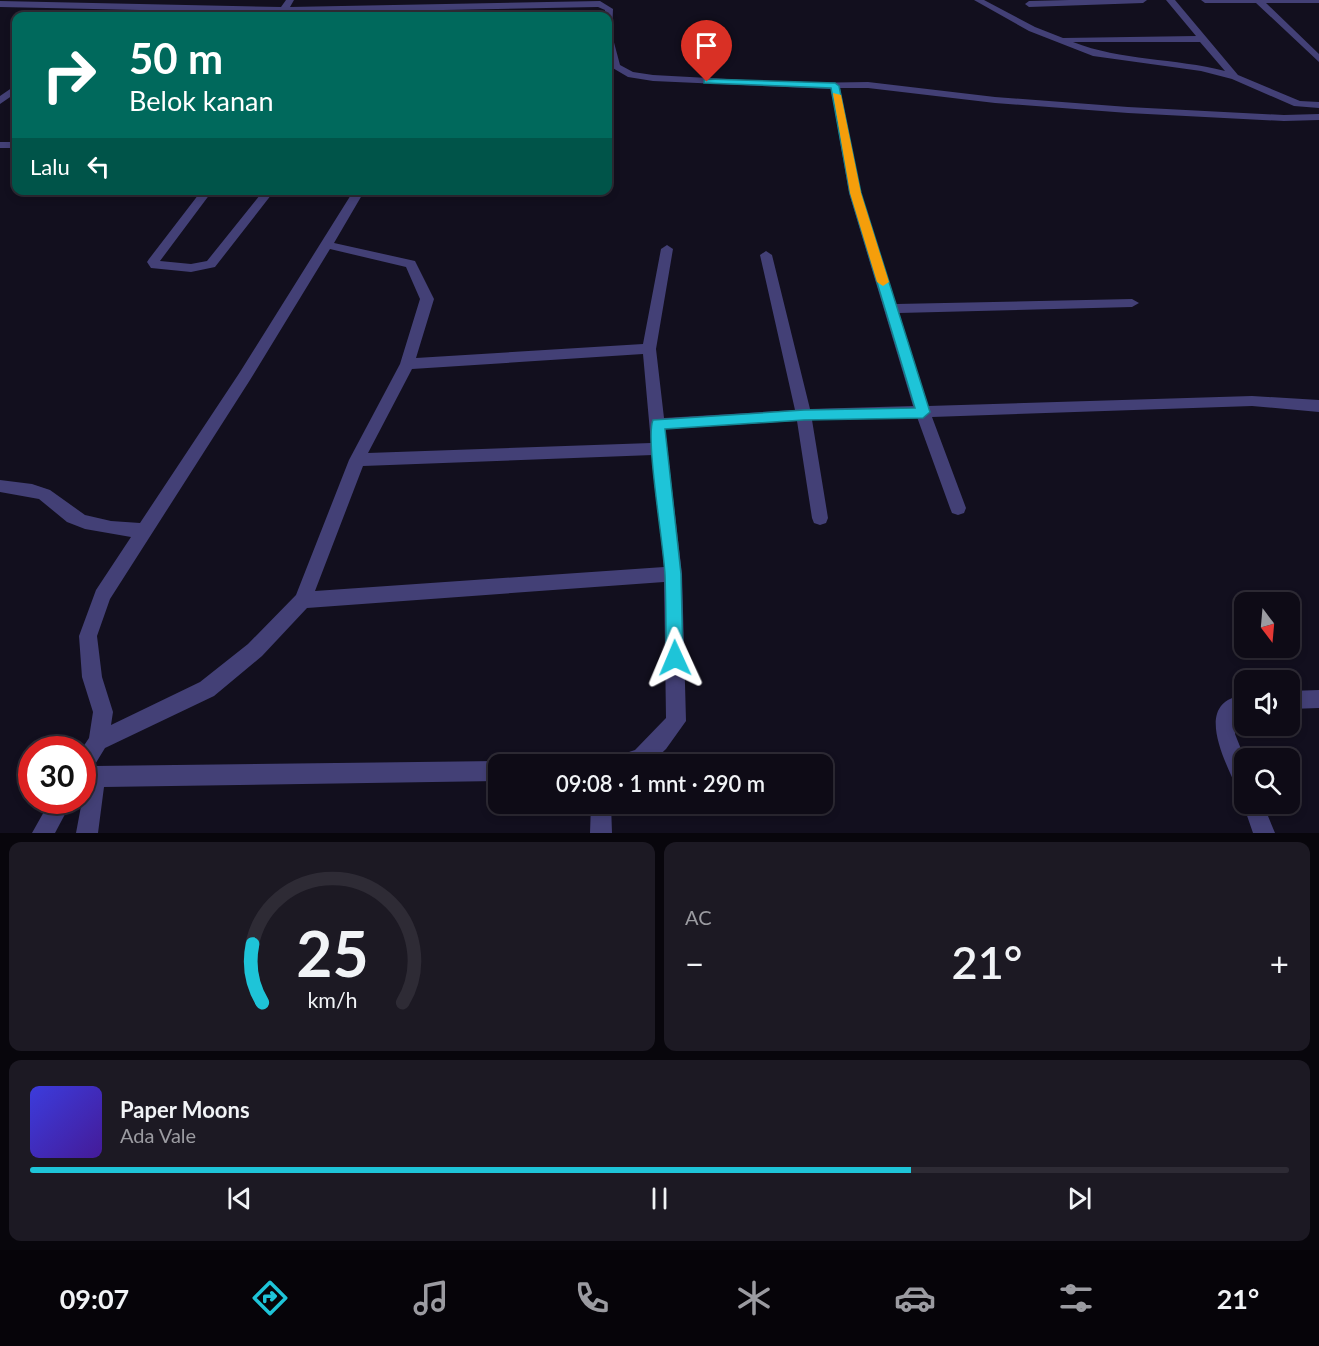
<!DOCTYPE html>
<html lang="id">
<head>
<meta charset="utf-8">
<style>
  body { margin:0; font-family:Lato,sans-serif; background:#1c1923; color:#f1f3f6; height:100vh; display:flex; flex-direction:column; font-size:22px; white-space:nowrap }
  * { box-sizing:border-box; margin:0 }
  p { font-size:20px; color:#9b9ba1 }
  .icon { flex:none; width:33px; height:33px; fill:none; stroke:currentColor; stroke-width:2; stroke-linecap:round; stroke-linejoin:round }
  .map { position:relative; height:833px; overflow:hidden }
  .side { display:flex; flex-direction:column; gap:9px; padding:9px; background:#08060c; flex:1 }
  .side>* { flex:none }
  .banner { position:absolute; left:12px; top:12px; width:600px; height:183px; border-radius:12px; box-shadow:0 3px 9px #0003,0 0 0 2px #2e2b35; background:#00695c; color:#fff; overflow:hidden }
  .needle { width:39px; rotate:164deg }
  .tools { position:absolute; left:1234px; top:592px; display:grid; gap:12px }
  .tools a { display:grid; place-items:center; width:66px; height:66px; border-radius:12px; background:#0e0b16; box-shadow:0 3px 9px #0003,0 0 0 2px #2e2b35; font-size:30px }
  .speed { position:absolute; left:18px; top:736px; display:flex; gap:12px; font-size:30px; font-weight:700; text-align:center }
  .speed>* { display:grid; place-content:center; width:78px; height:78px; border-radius:50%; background:#0e0b16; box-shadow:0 3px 9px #0003,0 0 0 2px #2e2b35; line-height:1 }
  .speed .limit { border:9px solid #d22; background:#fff; color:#111 }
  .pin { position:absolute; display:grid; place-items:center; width:51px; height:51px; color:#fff; margin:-62px -26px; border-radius:50% 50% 50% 0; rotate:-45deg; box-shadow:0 0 6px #0007 }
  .pin .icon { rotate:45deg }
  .me { position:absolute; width:66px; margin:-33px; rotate:359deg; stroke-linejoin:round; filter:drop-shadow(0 0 4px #0008) }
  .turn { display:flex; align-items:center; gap:21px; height:126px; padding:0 18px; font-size:27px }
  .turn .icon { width:78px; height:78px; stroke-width:2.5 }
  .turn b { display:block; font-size:42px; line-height:51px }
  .then { display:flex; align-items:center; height:57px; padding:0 18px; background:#0003; gap:12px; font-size:22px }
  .big { font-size:45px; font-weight:600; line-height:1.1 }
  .side .widget { flex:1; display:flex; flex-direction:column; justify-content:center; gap:9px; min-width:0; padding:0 21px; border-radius:12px; background:#1c1923 }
  .side .dial { align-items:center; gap:0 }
  .dial svg { height:156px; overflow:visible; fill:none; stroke:#2e2b35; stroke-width:7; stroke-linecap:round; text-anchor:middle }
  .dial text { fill:#f1f3f6; stroke:none }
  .song { display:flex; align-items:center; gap:18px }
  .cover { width:72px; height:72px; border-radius:9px; background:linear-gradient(135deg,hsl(240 70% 55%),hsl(260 70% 35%)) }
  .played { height:6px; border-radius:3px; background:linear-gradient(90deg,#1ec4d8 70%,#2e2b35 70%) }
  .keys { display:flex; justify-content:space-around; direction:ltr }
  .heat { display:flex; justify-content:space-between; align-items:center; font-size:33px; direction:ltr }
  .side .tiles { flex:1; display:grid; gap:9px; grid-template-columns:1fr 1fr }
  .widget:last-child { grid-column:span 2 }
  .trip { position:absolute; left:488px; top:754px; width:345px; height:60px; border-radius:12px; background:#0e0b16; box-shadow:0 3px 9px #0003,0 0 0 2px #2e2b35; font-weight:600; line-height:60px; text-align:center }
  .menu { display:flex; height:96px; justify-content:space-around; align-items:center; background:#060409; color:#9b9ba1 }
  .menu .icon { width:42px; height:42px }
  .menu .selected { color:#1ec4d8 }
  .menu b { font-size:27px; color:#f1f3f6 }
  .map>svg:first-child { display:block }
</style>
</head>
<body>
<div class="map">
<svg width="1319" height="833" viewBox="0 0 1319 833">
  <rect width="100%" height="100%" fill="#120f1e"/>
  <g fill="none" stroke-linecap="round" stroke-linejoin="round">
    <path fill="#434076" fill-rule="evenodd" d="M286 0H294L290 7 600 1 613 9 612 35 620 65 633 72 653 75 803 83 868 82 995 97 1128 107 1284 115 1319 114V120L1284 121 1128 113 995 103 868 88H840L861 193 896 304 1132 299 1139 303 1132 307 899 313 928 406 1252 396 1319 400V412L1252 406 932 417 966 508 964 513 958 515 952 513 950 508 917 417 812 420 828 518 826 523 820 525 814 523 812 518 797 421 665 429 682 574 686 721 666 749 649 765H608L611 758 635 750 666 718 664 582 307 608 262 656 214 696 105 748 94 766 498 761 506 765H498V781L104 787 98 833H76L82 801 81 750 89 738 93 712 82 677 79 636 96 590 131 537 85 529 67 522 39 499 0 492V480L32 484 50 490 85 515 111 521 140 523 240 372 354 190H365L334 243 415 261 434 299 416 358 643 344 661 249 667 245 673 249 656 349 664 418 795 410 760 255 766 251 772 255 810 409 913 406 849 193 831 89 653 81 628 77 611 67 608 52V16H604L605 10 598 7 284 13 0 7V1L281 7ZM330 249 406 267 420 299 400 364 349 460 296 595 248 644 200 682 111 725 113 712 102 677 97 636 110 599 250 380ZM643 354 651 443 368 453 412 369ZM653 455 664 567 315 591 363 466Z
      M974 0H984L1035 27 1063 38 1196 36 1166 0H1175L1238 75 1300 101 1319 102V108L1294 106 1232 79 1201 71 1093 56 1029 31ZM1073 42H1200L1225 71C1175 58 1121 61 1073 42Z
      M1069 0H1147L1143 3 1029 7 1025 4 1029 1Z
      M1201 0H1319V3H1266L1319 54V62L1256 3H1205Z
      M16 85V93L0 104V96Z
      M0 142H16V148H0Z
      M202 190H213L160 261 191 264 207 261 264 190H275L215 267 191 272 151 268 147 262 149 259Z
      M1319 690V708L1290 709V691Z
      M1245 695V715H1240L1235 721V734L1245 759V794L1238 791C1226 762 1191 701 1245 695Z
      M1245 798V804H1263L1275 833H1253L1243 804Z
      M50 801H72L55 833H32Z
      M591 804H611L612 833H590Z"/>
  </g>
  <path fill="#1ec4d8" stroke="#147f8c" stroke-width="1.5" d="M707 79 835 83 839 86 861 193 930 412 923 418 804 420 665 429 681 574 683 658 681 663 675 666 669 663 666 658C666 630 666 603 665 575 664 547 645 438 653 420L804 410 915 408 850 193 831 88 704 83V80Z"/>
  <path fill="#f59e0b" d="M833 93 841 95 861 193 889 282 883 286 877 282 850 193Z"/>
</svg>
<div class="tools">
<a><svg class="needle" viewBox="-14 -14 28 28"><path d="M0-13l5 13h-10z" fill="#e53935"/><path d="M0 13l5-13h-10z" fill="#9b9ba1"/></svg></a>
<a><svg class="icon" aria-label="sound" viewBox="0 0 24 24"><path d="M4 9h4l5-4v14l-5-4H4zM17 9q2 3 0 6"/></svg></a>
<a><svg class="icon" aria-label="search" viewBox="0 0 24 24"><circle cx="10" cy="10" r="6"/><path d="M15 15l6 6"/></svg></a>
</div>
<div class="speed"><div class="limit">30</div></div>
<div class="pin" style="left:707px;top:82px;background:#d93025"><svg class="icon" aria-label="arrive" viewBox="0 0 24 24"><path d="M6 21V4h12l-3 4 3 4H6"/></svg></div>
<svg class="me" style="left:675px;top:658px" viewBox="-20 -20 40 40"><path d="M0-17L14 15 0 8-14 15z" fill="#1ec4d8" stroke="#fff" stroke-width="4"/></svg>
<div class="trip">09:08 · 1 mnt · 290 m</div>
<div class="banner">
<div class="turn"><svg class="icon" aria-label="right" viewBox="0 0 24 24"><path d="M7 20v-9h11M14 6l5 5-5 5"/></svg><div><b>50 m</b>Belok kanan</div></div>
<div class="then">Lalu<svg class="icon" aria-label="left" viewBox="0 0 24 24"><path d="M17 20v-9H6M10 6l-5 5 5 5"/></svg></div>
</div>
</div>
<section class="side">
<div class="tiles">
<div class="widget dial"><svg viewBox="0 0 100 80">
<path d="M14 69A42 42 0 1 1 86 69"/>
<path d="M14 69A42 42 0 0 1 9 39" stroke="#1ec4d8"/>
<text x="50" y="56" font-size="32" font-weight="700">25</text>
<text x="50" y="72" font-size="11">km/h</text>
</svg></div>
<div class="widget"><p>AC</p>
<div class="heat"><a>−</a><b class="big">21°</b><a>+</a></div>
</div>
<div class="widget">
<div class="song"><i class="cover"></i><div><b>Paper Moons</b><p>Ada Vale</p></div></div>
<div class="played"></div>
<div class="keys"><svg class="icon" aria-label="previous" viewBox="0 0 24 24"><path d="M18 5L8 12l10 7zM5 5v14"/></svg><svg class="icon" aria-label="pause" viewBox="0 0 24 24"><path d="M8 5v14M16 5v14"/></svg><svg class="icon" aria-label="next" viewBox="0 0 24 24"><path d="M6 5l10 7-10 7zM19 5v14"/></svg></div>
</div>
</div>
</section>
<nav class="menu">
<b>09:07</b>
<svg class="icon selected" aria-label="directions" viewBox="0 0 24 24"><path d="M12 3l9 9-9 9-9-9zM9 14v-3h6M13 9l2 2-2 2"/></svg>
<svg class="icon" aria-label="music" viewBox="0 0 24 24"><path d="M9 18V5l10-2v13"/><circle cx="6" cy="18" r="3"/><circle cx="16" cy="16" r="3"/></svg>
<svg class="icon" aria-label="phone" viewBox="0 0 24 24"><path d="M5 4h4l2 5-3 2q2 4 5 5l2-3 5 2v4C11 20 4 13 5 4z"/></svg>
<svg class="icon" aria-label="climate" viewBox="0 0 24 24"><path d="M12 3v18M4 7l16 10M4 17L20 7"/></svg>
<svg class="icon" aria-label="car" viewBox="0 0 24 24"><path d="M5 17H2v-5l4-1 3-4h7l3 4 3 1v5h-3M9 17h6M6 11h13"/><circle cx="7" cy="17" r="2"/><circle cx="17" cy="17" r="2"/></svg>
<svg class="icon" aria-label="filters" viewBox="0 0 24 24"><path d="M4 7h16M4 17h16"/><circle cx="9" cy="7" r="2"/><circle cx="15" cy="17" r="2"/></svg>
<b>21°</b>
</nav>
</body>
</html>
